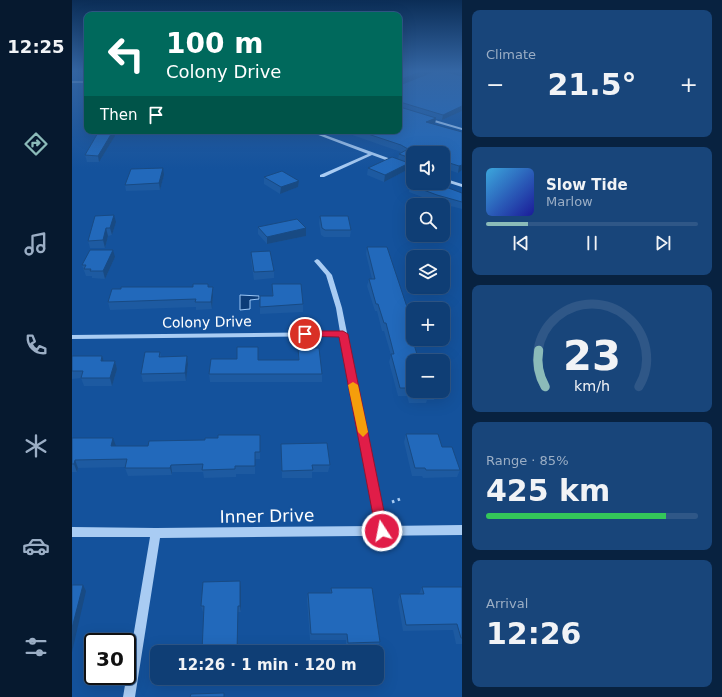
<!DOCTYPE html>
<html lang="en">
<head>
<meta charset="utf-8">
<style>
  body { margin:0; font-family:"DejaVu Sans",sans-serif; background:#18457a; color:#f1f3f6; height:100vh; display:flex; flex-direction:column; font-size:15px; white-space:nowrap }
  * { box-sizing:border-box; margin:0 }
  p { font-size:13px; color:#9baec5 }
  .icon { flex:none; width:22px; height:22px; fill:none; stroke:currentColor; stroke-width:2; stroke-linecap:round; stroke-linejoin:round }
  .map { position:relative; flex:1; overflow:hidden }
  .side { display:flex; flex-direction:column; gap:10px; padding:10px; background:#082240; width:260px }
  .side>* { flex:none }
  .top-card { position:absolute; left:12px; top:12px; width:318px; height:122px; border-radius:8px; box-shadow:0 4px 16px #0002,0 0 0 1px #2f5787; background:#00695c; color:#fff; overflow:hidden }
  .controls { position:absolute; left:334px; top:146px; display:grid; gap:8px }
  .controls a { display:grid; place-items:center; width:44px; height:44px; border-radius:8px; background:#0f3e75; box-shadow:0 4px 16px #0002,0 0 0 1px #2f5787; font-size:20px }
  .speed { position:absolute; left:12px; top:633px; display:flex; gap:8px; font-size:20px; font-weight:700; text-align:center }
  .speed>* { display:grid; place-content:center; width:52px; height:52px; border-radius:50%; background:#0f3e75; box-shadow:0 4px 16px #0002,0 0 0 1px #2f5787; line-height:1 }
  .speed .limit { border:2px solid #111; border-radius:6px; background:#fff; color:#111 }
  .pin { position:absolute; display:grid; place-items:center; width:34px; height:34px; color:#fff; margin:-17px; border:2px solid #fff; border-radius:50%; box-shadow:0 1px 4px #0007 }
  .me { position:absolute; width:44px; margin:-22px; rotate:349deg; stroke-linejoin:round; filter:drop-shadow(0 0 3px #0008) }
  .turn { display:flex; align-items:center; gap:14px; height:84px; padding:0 16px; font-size:18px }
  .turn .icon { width:52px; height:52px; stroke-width:2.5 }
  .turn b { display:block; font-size:28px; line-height:34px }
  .then { display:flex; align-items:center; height:38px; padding:0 16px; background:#0003; gap:8px; font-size:15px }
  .big { font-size:30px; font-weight:800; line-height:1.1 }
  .side .card { flex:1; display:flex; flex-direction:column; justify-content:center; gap:6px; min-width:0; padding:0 14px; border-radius:8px; background:#18457a }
  .side .dial { align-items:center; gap:0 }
  .dial svg { height:104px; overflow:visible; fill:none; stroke:#2f5787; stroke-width:7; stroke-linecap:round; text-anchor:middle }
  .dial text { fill:#f1f3f6; stroke:none }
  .song { display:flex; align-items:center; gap:12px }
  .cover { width:48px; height:48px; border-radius:6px; background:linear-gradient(135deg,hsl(200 70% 55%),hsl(240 70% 35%)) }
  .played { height:4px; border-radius:2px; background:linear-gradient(90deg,#8bbbb9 20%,#2f5787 20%) }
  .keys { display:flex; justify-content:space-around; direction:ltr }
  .heat { display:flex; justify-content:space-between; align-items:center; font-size:22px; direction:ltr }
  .charge { height:6px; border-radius:3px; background:linear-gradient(90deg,#34c759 85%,#2f5787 0) }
  .trip { position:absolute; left:78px; top:645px; width:234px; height:40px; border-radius:8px; background:#0f3e75; box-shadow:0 4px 16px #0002,0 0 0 1px #2f5787; font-weight:800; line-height:40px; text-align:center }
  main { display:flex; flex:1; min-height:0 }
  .tab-bar { display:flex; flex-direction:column; width:72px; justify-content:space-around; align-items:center; background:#06192f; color:#9baec5 }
  .tab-bar .icon { width:28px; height:28px }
  .tab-bar .active { color:#8bbbb9 }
  .tab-bar b { font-size:18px; color:#f1f3f6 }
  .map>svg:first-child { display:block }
</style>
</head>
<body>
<main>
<nav class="tab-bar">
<b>12:25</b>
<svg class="icon active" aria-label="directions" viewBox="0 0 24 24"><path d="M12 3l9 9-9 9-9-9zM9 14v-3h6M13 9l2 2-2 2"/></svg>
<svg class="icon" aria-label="music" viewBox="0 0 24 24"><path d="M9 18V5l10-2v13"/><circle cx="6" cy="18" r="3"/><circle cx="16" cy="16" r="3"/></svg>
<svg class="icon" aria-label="phone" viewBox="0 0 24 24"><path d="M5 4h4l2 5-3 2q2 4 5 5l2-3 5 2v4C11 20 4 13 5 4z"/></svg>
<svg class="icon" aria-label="climate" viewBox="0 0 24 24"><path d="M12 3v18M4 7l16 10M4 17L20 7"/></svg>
<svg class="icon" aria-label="car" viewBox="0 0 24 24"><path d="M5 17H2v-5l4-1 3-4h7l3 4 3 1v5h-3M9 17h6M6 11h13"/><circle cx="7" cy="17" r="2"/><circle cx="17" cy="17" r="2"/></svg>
<svg class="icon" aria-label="filters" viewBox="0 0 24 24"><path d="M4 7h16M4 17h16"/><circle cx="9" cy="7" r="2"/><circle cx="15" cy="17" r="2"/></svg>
</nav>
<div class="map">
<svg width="390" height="697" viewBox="0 0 390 697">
  <rect width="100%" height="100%" fill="#14529c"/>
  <path fill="#0c3c78" stroke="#9cc7f6" d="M168 295 187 296V299L178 300V309L168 310Z"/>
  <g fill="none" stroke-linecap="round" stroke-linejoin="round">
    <path stroke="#a9ccf3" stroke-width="3" stroke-dasharray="2.5 3.5" stroke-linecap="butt" d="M320 502 331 498"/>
    <path fill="#a9ccf3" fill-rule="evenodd" d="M0 81H15V83H0Z
      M356 118 390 128V130L355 120 354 119Z
      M236 131H242L341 167V170L300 155 252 177H248V175L296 154Z
      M371 178 390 184V187L371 181Z
      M245 259 247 260 260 275 270 308 314 526 390 525V535L88 538 63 697H51L78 537H0V527L84 528 304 526 269 336 0 339V335L268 332 264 308 254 275 242 261Z"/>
  </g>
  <path fill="#1d5aa1" d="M15 71V77H6L5 72Z
    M327 71 348 72 347 77 390 76V111L370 120 364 119 363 123 361 124 390 170 386 173 371 168V153H341V166L336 164 335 170 312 182 295 175 296 168 326 159 327 154 329 152 269 131H327Z
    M348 71H358V73L352 76Z
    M43 136 27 162H15L13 155Z
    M92 175 88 190 54 191 53 185Z
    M192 177 227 181 226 187 208 194 192 184Z
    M338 185 390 193V209L363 202 337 192Z
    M248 216 279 230 278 237H252L249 235 247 223Z
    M44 222 40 235 36 236 33 248H18L16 241Z
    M186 227 234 228V236L195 244 186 234Z
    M295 247 341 331V338H340L341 361 365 392 362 400H355L354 403H337L335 396H326L317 362 319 355 312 331H310L305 311H303L295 286 297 279H300L294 254Z
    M179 252 202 271V278L182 280 179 260Z
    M43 257 33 279 20 278V276H14L10 265Z
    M200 284 231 304V312L188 314V296H200Z
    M137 287 141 294 140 309 124 310V307L38 310 36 302Z
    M226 348 250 374V382H138L137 374 186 360H226Z
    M88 352 89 357 115 356 116 364 114 381 71 382 69 374Z
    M0 356H30L32 361H43L45 369 40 386H12L9 378 0 379Z
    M334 434 370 447 388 470 385 477 351 478 350 476H340L332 442Z
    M188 435V459H183V474H164V477L132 478 131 472H100V475L56 476 53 468 54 467 6 468 5 472H0V438H41L43 446H76L146 438Z
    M209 444 258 465 256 472H240V478H210Z
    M168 581 169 612H131L129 606Z
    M350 587H390V644H384L381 630 331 631 326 601 328 594H347Z
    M259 588 308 642 305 648 274 649V640H238L235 599 236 593H258Z"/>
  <path fill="#184a83" d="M352 71H358V73L352 76Z
    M348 72 347 77 327 85V80Z
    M390 106V111L370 120 371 115Z
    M364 118 363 123 353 128 354 122Z
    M41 131H42L43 136 27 162 26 156Z
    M337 163 335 170 312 182 313 175Z
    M390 165V170L386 173 387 166Z
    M91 168 92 175 88 190 87 183Z
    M227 181 226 187 208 194 209 187Z
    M42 215 44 222 40 235 38 228Z
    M34 228 36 236 33 248 31 240Z
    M234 228V236L195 244V237Z
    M41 250 43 257 33 279 31 271Z
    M141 287V294L140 309 139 302Z
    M30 356 33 364 29 361Z
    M115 356 116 364 114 381 113 373Z
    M43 361 45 369 40 386 38 378Z
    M41 438 44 446 41 454 39 446Z
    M3 460 6 468 5 472 2 464Z
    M99 465 100 472V475L98 468Z
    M168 581 169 588V612L168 606Z
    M11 585 14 591 0 652V628Z
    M166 606V652H165Z"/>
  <path fill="#2269bb" stroke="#184a83" d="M6 71H15V72H5Z
    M327 71H343L348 72 327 80V81Z
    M363 71H371L390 76V106L371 115 328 102 327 103V84L328 85Z
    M327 105 328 107 364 118 354 122 390 132V165L387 166 371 161V153H341V159L327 154 336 149 329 145 287 131H327Z
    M27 131H41L26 156 13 155Z
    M320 157 337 163 313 175 296 168Z
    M91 168 87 183 53 185 59 169Z
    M210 171 227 181 209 187 192 177Z
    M341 178V183H363L390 193V202L365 195 338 185Z
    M42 215 38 228H34L31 240 16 241 23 216Z
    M248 216H276L279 230H253L250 228Z
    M225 219 234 228 195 237 186 227Z
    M295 247H315L341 325V331H338L347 361H341V391H365V392H355L356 395H339L337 388H328L319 354H322L314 323H312L306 304H304L297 279H303Z
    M18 250H41L31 271H18L19 269H12L14 265H10Z
    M198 251 202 271 182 272 179 252Z
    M121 284H136V287H141L139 302H123L124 299 36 302 40 289H49V287H121Z
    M200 284H229L231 304 188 307V296H201Z
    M165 347H186V360H227L226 348H247L250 374H137L139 359H165Z
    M73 352H88L87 357 115 356 113 373 69 374Z
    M0 356H30L29 361H43L38 378H9L11 371H0Z
    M334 434H366L370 447H380L388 470H354L353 468H343Z
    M146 435H188V452H183V466H163V469L130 470 131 464 99 465 98 468H53L55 459 3 460 2 464H0V438H41L39 446H76L77 441 133 440V438H146Z
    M255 443 258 465H240L241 470 210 471 209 444Z
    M168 581V606H166L165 652H130L132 606H129L131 582Z
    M0 585H11L0 628Z
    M350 587H390V638H389L385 624 334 625 328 594H352Z
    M259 588H300L308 642 276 643 275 634H239L236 593H260Z
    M152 693V697H118L119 694Z"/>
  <linearGradient id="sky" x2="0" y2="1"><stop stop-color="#0b2d56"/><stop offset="0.42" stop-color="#3466a4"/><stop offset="1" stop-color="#3466a4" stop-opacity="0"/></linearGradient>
  <rect width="390" height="169" fill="url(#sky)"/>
  <path fill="#e11d48" stroke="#92132f" d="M233 331H271L276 334 316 531 314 535 310 537 305 535 304 531 267 337 230 336V332Z"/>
  <path fill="#f59e0b" d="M281 382 286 385 296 432 291 437 286 432 276 385Z"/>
  <g text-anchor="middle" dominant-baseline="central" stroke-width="4" stroke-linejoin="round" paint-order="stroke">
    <g font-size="14" fill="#fff" stroke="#14529c">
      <text transform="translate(135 322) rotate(-1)">Colony Drive</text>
    </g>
    <g font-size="17" fill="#fff" stroke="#14529c">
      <text transform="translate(195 516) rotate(-1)">Inner Drive</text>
    </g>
  </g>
</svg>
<div class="controls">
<a><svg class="icon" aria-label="sound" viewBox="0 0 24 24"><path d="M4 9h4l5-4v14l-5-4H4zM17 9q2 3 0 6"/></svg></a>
<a><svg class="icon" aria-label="search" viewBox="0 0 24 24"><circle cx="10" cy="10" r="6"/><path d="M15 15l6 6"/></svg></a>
<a><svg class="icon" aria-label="layers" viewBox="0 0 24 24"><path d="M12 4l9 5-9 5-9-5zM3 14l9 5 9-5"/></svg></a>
<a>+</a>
<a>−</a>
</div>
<div class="speed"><div class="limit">30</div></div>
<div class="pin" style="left:233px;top:334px;background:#d93025"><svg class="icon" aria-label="arrive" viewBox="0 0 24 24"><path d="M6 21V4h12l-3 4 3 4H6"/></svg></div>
<svg class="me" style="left:310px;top:531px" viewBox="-20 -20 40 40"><circle r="17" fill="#e11d48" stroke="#fff" stroke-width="3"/><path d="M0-11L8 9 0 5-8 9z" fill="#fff"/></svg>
<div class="trip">12:26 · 1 min · 120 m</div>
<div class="top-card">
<div class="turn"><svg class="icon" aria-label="left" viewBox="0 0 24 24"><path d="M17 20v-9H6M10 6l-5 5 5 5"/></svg><div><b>100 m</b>Colony Drive</div></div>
<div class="then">Then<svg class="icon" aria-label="arrive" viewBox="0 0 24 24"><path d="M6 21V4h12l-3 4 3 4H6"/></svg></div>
</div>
</div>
<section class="side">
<div class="card"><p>Climate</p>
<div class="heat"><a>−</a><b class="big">21.5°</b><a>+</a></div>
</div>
<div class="card">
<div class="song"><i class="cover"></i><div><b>Slow Tide</b><p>Marlow</p></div></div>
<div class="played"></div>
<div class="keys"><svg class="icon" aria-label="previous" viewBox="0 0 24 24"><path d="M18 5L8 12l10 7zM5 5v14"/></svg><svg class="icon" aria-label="pause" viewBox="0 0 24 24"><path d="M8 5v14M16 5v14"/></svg><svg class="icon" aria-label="next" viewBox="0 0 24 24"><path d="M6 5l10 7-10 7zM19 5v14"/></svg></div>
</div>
<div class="card dial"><svg viewBox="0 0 100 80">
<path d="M14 69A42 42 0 1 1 86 69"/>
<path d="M14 69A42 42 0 0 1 9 41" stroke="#8bbbb9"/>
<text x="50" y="56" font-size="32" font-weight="700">23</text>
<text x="50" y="72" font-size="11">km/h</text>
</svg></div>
<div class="card"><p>Range · 85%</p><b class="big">425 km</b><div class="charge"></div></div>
<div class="card"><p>Arrival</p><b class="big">12:26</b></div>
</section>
</main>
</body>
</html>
